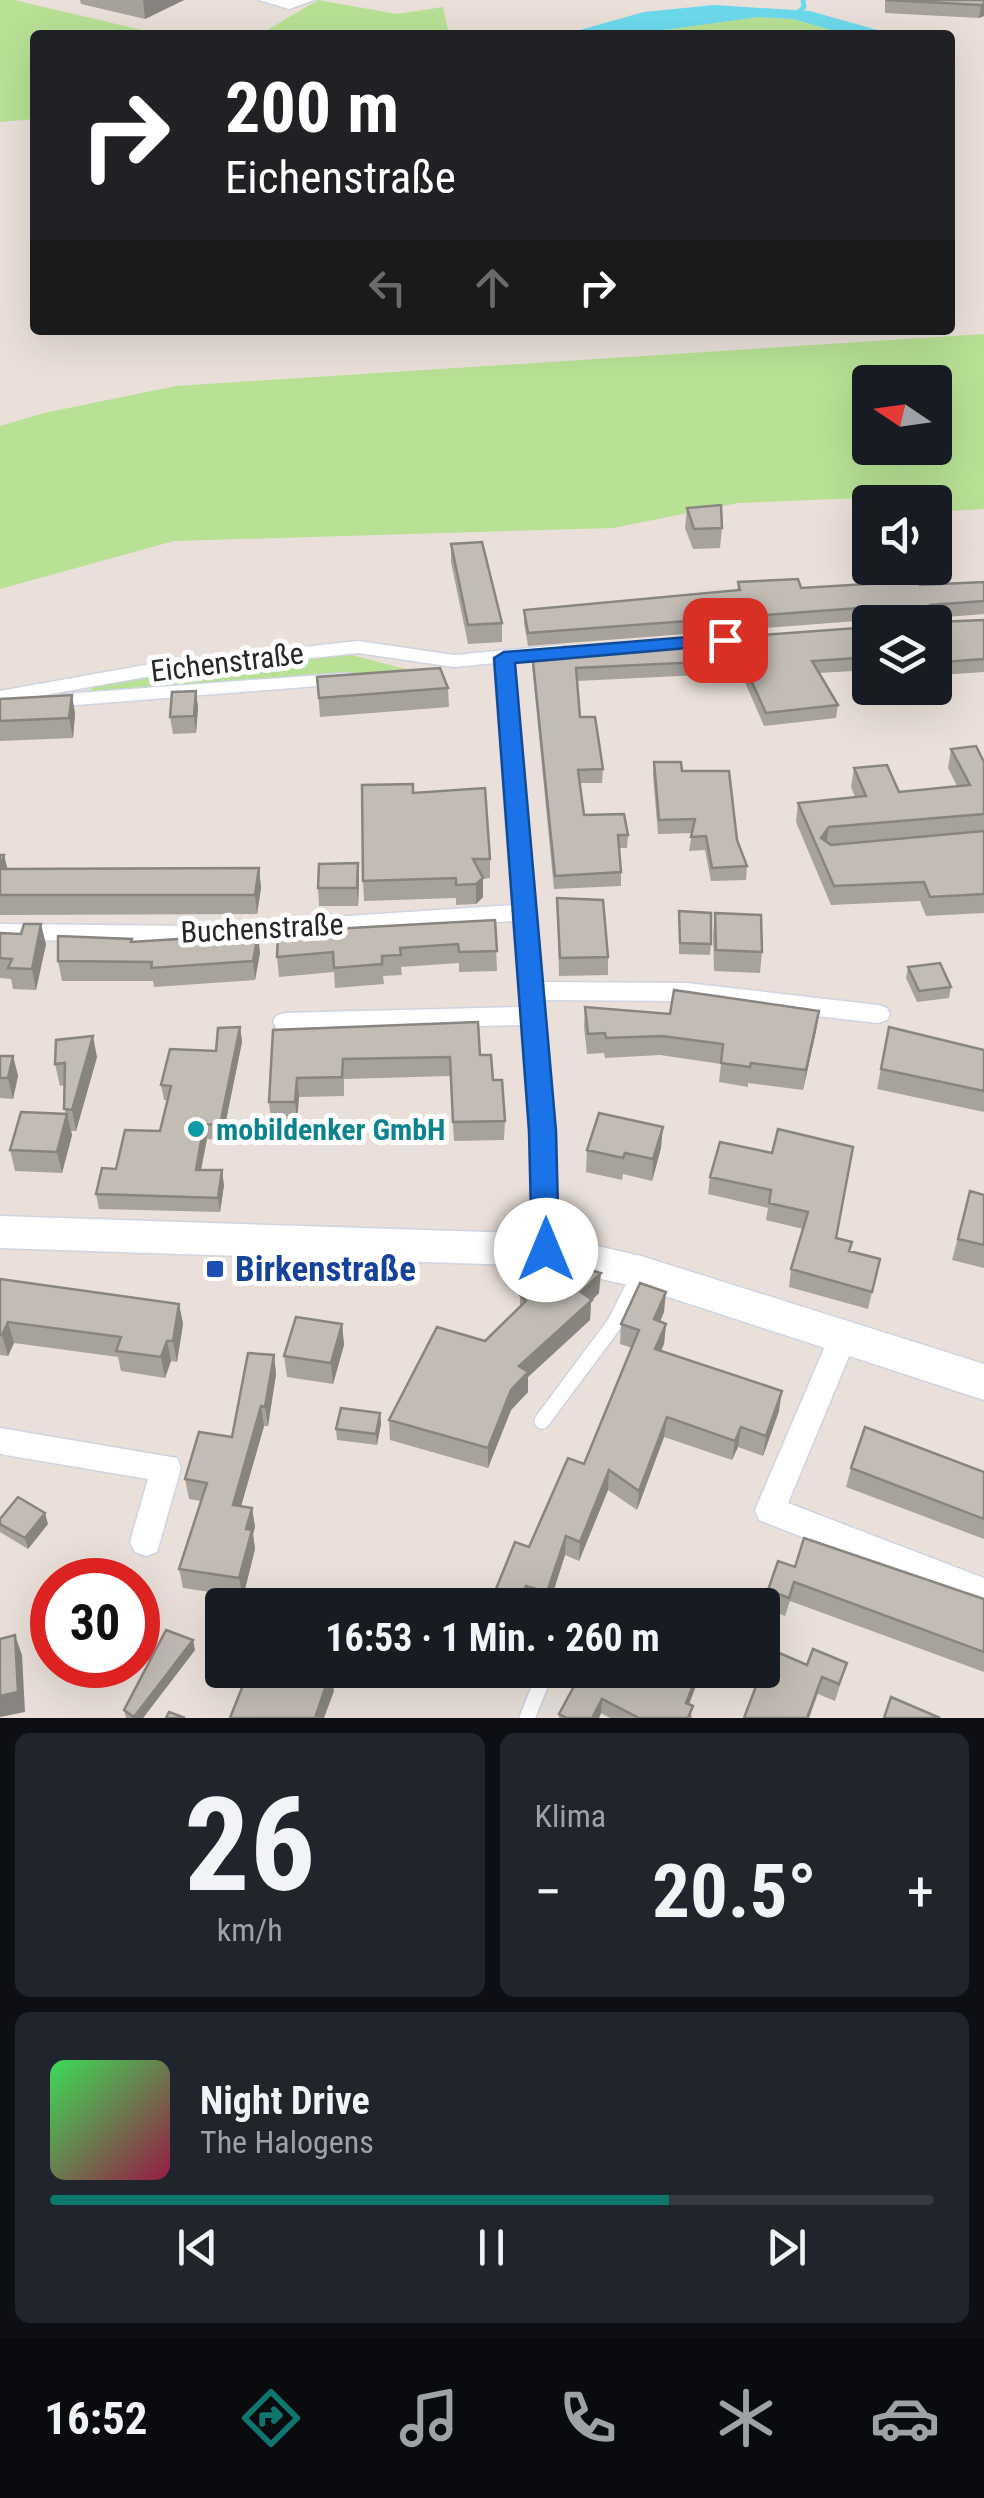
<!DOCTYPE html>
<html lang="de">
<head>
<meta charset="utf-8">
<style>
  body { margin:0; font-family:"Roboto Condensed",sans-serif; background:#20242c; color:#f1f3f6; height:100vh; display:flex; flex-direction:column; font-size:38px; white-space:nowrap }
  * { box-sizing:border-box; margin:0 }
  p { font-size:32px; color:#9ea1a6 }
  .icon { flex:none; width:55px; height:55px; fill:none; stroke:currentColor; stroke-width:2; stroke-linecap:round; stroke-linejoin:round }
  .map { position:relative; height:1718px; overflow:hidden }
  .side { display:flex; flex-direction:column; gap:15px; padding:15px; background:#0d0f14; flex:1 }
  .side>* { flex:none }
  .top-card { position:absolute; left:30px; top:30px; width:925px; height:305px; border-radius:10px; box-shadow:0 10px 40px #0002; background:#202124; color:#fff; overflow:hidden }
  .needle { width:65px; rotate:283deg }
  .buttons { position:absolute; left:852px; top:365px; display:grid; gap:20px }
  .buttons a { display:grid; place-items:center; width:100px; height:100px; border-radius:10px; background:#171b24; box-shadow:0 10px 40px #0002; font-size:50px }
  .speed { position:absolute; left:30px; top:1558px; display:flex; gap:20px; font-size:50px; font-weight:700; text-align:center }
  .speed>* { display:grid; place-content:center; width:130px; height:130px; border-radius:50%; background:#171b24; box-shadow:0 10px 40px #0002; line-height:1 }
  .speed .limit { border:15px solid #d22; background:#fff; color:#111 }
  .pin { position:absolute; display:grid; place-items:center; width:85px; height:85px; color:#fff; margin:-42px; border-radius:20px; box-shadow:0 5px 15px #0006 }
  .me { position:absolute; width:110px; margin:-55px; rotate:0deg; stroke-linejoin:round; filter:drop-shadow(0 0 8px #0008) }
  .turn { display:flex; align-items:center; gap:35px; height:210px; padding:0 30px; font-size:45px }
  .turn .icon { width:130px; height:130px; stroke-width:2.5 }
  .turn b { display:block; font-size:70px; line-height:85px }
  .lanes { display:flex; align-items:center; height:95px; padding:0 30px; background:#0003; justify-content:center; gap:50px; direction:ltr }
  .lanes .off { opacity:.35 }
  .big { font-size:75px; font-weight:700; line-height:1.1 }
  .side .widget { flex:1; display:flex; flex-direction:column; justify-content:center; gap:15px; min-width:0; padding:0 35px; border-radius:15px; background:#20242c }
  .side .dial { align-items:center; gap:0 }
  .dial b { font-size:130px; line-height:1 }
  .song { display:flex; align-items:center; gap:30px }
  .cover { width:120px; height:120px; border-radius:15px; background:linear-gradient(135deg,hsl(130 70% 55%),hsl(340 70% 35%)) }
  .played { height:10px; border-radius:5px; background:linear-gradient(90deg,#0f766e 70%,#363941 70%) }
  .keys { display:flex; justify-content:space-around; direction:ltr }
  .heat { display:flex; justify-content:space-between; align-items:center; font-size:55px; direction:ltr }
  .side .tiles { flex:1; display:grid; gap:15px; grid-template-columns:1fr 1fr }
  .widget:last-child { grid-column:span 2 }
  .trip { position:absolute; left:205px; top:1588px; width:575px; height:100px; border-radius:10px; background:#171b24; box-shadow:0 10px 40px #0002; font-weight:700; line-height:100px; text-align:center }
  .menu { display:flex; height:160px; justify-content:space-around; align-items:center; background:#090b0e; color:#9ea1a6 }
  .menu .icon { width:70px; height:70px }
  .menu .selected { color:#0f766e }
  .menu b { font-size:45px; color:#f1f3f6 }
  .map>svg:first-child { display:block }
</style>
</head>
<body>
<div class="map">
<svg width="984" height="1718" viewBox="0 0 984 1718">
  <rect width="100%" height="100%" fill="#eae0d9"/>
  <path fill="#b8e195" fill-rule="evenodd" d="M0 0H14L163 35H35V119L0 122Z
    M318 0 397 14 443 7 449 35H259Z
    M759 17 793 19 849 35H628Z
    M984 334V509L935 512V502L861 498 738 503 613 528 174 541 0 589V426L44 413 176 386ZM870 382H935V448H870Z
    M348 654 409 670 93 694 90 685 213 667Z"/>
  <path fill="#6cdaec" d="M714 5 810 11 895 35H849L793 19 759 17 628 35H562L644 12Z"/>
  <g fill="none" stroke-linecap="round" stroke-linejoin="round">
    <path stroke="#6cdaec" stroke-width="5" d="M795 15 804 7 803 0"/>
    <defs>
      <path id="lane" d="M542 1421 615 1323 639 1275
        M527 1718 542 1681"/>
      <path id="street" d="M259 0H314L289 9Z
        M358 641 454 655 561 645 571 651 561 657 514 661 542 982 687 983 878 1005 887 1008 890 1014 887 1020 878 1023 687 1001 544 1000 555 1131 559 1250 555 1258 545 1261 535 1258 531 1250 529 1131 521 1025 285 1031 276 1028 273 1022 276 1016 285 1013 520 1007 513 921 196 942 0 940V924L196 926 512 905 494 663 454 667 358 653 162 674 0 703V691L162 662Z
        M348 673 355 675 358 679 355 683 51 707 41 701 51 695Z
        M843 1325 853 1328 857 1337 788 1503 984 1578V1608L759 1520 755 1510 829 1337 833 1328Z
        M0 1428 177 1458 181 1468 157 1552 146 1556 135 1552 130 1542 148 1479 0 1454Z"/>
      <path id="secondary" d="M0 1216 545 1234 641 1256 984 1364V1400L641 1288 545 1266 0 1248Z"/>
    </defs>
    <use href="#lane" stroke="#ced4e1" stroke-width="18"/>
    <use href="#street" stroke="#ced4e1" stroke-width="3"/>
    <use href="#secondary" stroke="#ced4e1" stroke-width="3"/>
    <use href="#lane" stroke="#fff" stroke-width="15"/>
    <use href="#street" fill="#fff" fill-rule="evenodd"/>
    <use href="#secondary" fill="#fff" fill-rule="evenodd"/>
  </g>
  <path fill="#a7a29c" d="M80 0H184L145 19 81 4Z
    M885 0H984V16L979 18 885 13Z
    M687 508 722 528 720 548 693 549 685 528Z
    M451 544 502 623V642L468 644 451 562Z
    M738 582 801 588 920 585 984 582V614L934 618 935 622 984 620V672L940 675 935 665V622H872L870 620 528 646 524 623V610L737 591Z
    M870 627V670L819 673 838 705 836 718 764 726 744 680 724 682 721 674 577 681 580 717 603 769 602 783H580L584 815 628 835 627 848H619L621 872V886L554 889 532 664V652Z
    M317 677 448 688 449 707 320 717Z
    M196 691 198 708 196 733 173 734 170 717Z
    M72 695 75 714 73 738 0 741V699Z
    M951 749 984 762V913L926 916 920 901 831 905 796 822 798 803 855 797 851 787 854 768 899 792 957 786 948 768Z
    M654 762 682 771 737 840 747 866 746 880 711 881 705 850 689 851 692 833 658 834 653 775Z
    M414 793 490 859V878L483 879V897L476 904 456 905V898L364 901 363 881Z
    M0 855H4L7 869 259 868 261 888 257 914 0 915Z
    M358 863 359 881 358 906H319L318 888Z
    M557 898 608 957V975L559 976Z
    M679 911 711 944 710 955 679 954Z
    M715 913 762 952 760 973 714 971 713 935Z
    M495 920 497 971 459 972V963L401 967 402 975 383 976 384 984 335 988 334 972 279 977 277 957Z
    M0 933 46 944 36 990 13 989 11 979 0 978Z
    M132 942 260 953 255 980 154 987 153 981H62L58 961Z
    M908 967 951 987 949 998 917 1002 906 978Z
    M585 1007 816 1031 803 1090 748 1083V1087L719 1082 721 1064 660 1055 605 1058 604 1053 587 1054 584 1027Z
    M240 1027 242 1042 222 1140 207 1139 201 1170 224 1185 220 1212 99 1209 96 1194 116 1169 160 1131 168 1100H164L161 1085 216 1051Z
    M889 1027 984 1050V1112L877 1089Z
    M273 1030 480 1055 493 1080 505 1121 504 1140 454 1141 450 1076 344 1079V1096L299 1097 297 1121 271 1122 269 1102Z
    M0 1056H13L18 1076 13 1099 0 1098Z
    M97 1057 76 1131H71L72 1135 62 1173 15 1171 10 1150 65 1113V1085L60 1086 55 1064Z
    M661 1148 652 1181 623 1174 622 1180 586 1172 587 1150Z
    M772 1153 836 1238 850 1251 880 1259 868 1309 789 1287 791 1269 803 1229 766 1220 768 1208 708 1194 710 1177Z
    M970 1191 984 1195V1268L952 1260Z
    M0 1279 179 1304 183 1324 177 1362 171 1361 165 1378 121 1371 118 1357 14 1343 8 1356 0 1355Z
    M599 1293 591 1301 590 1320 528 1377V1392L511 1410 488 1468 390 1440 389 1420 485 1341 520 1307V1295Z
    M664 1312 660 1322 666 1324 664 1344 661 1351 779 1411 763 1456 738 1447 732 1460 664 1437 637 1510 608 1490 579 1561 565 1555 549 1605H494V1594L529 1547 584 1464 632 1348 620 1344 621 1324Z
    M342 1324 344 1345 333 1384 287 1377 284 1356Z
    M274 1355 276 1374 268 1426H264L241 1506 252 1508 255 1527 253 1534 255 1549 243 1597 183 1588 179 1569 201 1501 189 1499 185 1479 232 1437Z
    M380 1413 381 1424 377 1445 337 1440 336 1429Z
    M851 1468 984 1472V1539L846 1487Z
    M0 1519 48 1524 28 1549 0 1532Z
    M795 1567 984 1599V1672L790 1601 785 1616 765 1608 768 1590Z
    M195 1650 143 1718H126L124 1710Z
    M847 1663 835 1701 818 1694 809 1718H744L807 1665Z
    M554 1670H647L671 1683 702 1670 689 1704 692 1718H610L601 1713 599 1718H559V1714L573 1687 554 1676Z"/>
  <path fill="#88847f" d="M143 0H184L145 19Z
    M984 4V16L979 18 981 5Z
    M196 691 198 708 196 733 194 716Z
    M72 695 75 714 73 738 69 718Z
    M829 827 826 846 821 838Z
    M4 855 9 875 0 869Z
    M358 863 359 881 358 906 357 888Z
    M259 868 261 888 257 914 255 895Z
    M483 878V897L476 904V884Z
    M41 924 46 944 36 990 32 969Z
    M258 934 260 953 255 980 253 961Z
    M819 1011 816 1031 803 1090 806 1070Z
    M240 1027 242 1042 222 1140 220 1125Z
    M93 1036 97 1057 76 1131 72 1110Z
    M13 1056 18 1076 13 1099 8 1078Z
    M297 1078 299 1097 297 1121 295 1102Z
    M67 1114 72 1135 62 1173 57 1152Z
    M204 1124 207 1139 198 1184 196 1170Z
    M663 1127 661 1148 652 1181 653 1159Z
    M222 1170 224 1185 220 1212 218 1198Z
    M601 1273 599 1293 591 1301 590 1320 528 1377V1392L511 1410 488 1468V1448L519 1366 581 1292Z
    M666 1292 664 1312 652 1339 654 1319Z
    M179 1304 183 1324 177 1362 173 1341Z
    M8 1322 14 1343 8 1356 2 1335Z
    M342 1324 344 1345 333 1384 331 1363Z
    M666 1324 664 1344 653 1369 655 1349Z
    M167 1341 171 1361 165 1378 161 1357Z
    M274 1355 276 1374 268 1426 265 1407Z
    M782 1391 779 1411 763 1456 766 1436Z
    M261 1406 264 1426 236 1524 233 1505Z
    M380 1413 381 1424 377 1445 376 1434Z
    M667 1417 664 1437 637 1510 639 1491Z
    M741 1427 738 1447 732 1460 735 1441Z
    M609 1470 608 1490 579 1561 580 1542Z
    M252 1508 255 1527 253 1534 255 1549 243 1597 239 1578 246 1529Z
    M45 1513 48 1524 28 1549 25 1538Z
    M566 1536 565 1555 549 1605H547V1592Z
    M526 1586 525 1605H517Z
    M15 1635 22 1655 25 1712 0 1717V1696Z
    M193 1640 195 1650 143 1718H135Z
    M699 1670H702L684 1717 686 1703Z
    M331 1671 334 1691 324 1718H315Z
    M822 1677 809 1718H807Z
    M602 1699 601 1713 599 1718H592Z"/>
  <path fill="#c2bcb5" stroke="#88847f" stroke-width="2.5" d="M886 0H984V4L981 5Z
    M721 505 722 528 694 529 687 508Z
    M482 542 502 623 468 625 451 544Z
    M798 579 801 588 917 581 920 585 984 582V601L930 605 926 609 934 613 935 622 984 620V659L943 662 938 652H935V622H873L876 611 872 607 528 633 524 610 740 590 738 582Z
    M870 627V657L812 661 838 705 766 713 745 667 725 669 722 661 576 668 580 717H595L603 769 578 770 584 815 624 814 628 835H618L621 872 555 876 532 652Z
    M440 668 448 688 319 698 317 677Z
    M196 691 194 716 170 717 172 692Z
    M72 695 69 718 0 721V699Z
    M976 746 984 762V814L829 827 821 838 831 845 984 831V894L930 897 924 882 834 886 798 803 866 796 854 768 887 765 899 792 970 785 951 749Z
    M654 762H681L682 771H729L737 840 747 866 712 868 706 836 691 837 695 819 659 820Z
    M413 784V793L485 788 490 859H473L483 878 476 884 456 885V878L363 881 362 785Z
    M0 855H4L0 869 259 868 255 895H0Z
    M358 863 357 888H318L319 864Z
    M557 898 603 900 608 957 560 958Z
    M679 911 711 913V944L680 943Z
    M715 913 761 915 762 952 716 950Z
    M495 920 497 951 459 952 458 944 400 948 401 955 382 956V964L334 968 333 952 277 957 278 932Z
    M24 924H41L32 969 8 968 12 959 0 958V933L21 934Z
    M258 934 253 961 151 968 152 962 58 961V936L132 939 131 942Z
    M940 963 951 987 919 991 908 967Z
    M674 990 819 1011 806 1070 751 1063 750 1067 721 1063 723 1044 662 1036 606 1038 605 1033 588 1034 585 1007 670 1014Z
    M478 1022 480 1055H491L493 1080H502L505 1121 453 1122 450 1057 343 1059 342 1077 297 1078 295 1102H269L273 1030Z
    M240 1027 220 1125 204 1124 196 1170H222L218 1198 96 1194 102 1168 116 1169 125 1130 160 1131 171 1086 161 1085 170 1049 216 1051 218 1028Z
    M889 1027 984 1050V1091L881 1069Z
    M93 1036 72 1110 64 1109 65 1063 55 1064 56 1040Z
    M0 1056H13L8 1078H0Z
    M21 1112 67 1114 57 1152 10 1150Z
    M599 1113 663 1127 653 1159 625 1153 623 1158 587 1150Z
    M778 1129 853 1147 836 1238 852 1242 849 1251 880 1259 872 1292 791 1269 808 1212 769 1203 771 1190 710 1177 720 1142 772 1153Z
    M970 1191 984 1195V1245L958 1239Z
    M559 1261 601 1273 581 1292 592 1300 519 1366 528 1372 511 1390 488 1448 389 1420 437 1327 485 1341 526 1301 520 1295Z
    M0 1279 179 1304 173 1341H167L161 1357 116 1351 121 1337 8 1322 2 1335H0Z
    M640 1283 666 1292 654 1319 666 1324 655 1349 782 1391 766 1436 741 1427 735 1441 667 1417 639 1491 609 1470 580 1542 566 1536 547 1592 526 1586 517 1605H507L494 1594 515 1542 529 1547 568 1458 584 1464 639 1330 621 1324Z
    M296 1317 342 1324 331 1363 284 1356Z
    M248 1353 274 1355 265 1407 261 1406 233 1505 252 1508 246 1529 252 1530 239 1578 179 1569 207 1483 185 1479 199 1432 232 1437Z
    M341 1408 380 1413 376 1434 336 1429Z
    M865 1427 984 1472V1519L851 1468Z
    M18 1497 45 1513 25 1538 0 1524V1519Z
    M804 1538 984 1599V1652L794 1582 789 1598 768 1590 778 1561 795 1567Z
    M166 1630 193 1640 134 1717 124 1710Z
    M15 1635 18 1692 0 1696V1639Z
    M770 1649 807 1665 813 1649 847 1663 839 1684 822 1677 807 1718H744Z
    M249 1670H327L331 1671 315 1718H230Z
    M571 1670H647L671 1683 675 1670H699L686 1703 693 1706 688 1718H639L602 1699 592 1718H567L559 1714 580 1675Z
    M891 1697 940 1718H884Z
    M169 1712 185 1718H166Z"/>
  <path fill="#1a73e8" stroke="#114b97" stroke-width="2.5" d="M725 634 732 636V644L515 663 556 1131 559 1250 555 1258H536L532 1250 529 1131 494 658 504 652Z"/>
  <circle fill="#0f9aa8" stroke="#fff" stroke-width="4" cx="196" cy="1129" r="10"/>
  <rect fill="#1a4fb4" stroke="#fff" stroke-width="4" x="205" y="1259" width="20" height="20" rx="5"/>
  <g text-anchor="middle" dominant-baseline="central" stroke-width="10" stroke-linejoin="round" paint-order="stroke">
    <g font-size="30" fill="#272727" stroke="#fff">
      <text transform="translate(227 662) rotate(-7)">Eichenstraße</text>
      <text transform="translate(262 928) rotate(-3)">Buchenstraße</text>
    </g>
    <g font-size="30" font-weight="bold" fill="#0d838f" stroke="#fff" text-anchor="start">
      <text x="216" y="1129">mobildenker GmbH</text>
    </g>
    <g font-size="35" font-weight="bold" fill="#164399" stroke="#fff" text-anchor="start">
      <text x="235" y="1269">Birkenstraße</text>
    </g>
  </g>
</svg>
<div class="buttons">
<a><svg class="needle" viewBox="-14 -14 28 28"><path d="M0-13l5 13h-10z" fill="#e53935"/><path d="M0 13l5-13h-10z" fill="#9ea1a6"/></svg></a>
<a><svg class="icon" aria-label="sound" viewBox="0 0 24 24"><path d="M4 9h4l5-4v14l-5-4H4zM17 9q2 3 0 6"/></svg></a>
<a><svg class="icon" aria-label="layers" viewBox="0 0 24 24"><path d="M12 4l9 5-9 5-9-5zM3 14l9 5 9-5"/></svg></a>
</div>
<div class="speed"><div class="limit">30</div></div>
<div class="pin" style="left:725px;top:640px;background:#d93025"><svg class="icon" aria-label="arrive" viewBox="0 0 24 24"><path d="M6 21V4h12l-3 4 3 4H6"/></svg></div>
<svg class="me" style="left:546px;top:1250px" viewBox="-20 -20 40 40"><circle r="19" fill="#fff"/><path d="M0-13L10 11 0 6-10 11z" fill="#1a73e8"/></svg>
<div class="trip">16:53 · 1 Min. · 260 m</div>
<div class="top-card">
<div class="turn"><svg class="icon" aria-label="right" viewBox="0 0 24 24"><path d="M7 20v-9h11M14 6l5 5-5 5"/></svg><div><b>200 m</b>Eichenstraße</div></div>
<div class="lanes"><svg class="icon off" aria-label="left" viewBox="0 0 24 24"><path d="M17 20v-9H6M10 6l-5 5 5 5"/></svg><svg class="icon off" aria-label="ahead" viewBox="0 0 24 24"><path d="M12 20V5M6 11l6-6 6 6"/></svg><svg class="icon" aria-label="right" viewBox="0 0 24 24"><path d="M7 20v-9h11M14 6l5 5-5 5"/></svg></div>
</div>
</div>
<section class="side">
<div class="tiles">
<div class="widget dial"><b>26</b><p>km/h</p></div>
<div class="widget"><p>Klima</p>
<div class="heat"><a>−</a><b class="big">20.5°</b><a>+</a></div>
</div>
<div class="widget">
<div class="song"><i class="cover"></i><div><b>Night Drive</b><p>The Halogens</p></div></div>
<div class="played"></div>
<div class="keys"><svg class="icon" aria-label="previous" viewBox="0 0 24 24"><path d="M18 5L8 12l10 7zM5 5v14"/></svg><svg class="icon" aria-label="pause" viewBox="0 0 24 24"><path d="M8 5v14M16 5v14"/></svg><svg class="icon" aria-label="next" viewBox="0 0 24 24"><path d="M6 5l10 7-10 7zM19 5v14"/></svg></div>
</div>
</div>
</section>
<nav class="menu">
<b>16:52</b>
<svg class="icon selected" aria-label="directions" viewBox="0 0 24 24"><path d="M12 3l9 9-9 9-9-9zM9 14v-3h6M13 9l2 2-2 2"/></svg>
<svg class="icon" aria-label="music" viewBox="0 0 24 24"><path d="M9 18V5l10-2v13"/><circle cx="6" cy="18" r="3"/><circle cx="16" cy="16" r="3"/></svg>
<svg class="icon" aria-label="phone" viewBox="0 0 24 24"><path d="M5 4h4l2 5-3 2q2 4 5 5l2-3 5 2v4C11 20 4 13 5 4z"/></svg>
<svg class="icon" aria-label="climate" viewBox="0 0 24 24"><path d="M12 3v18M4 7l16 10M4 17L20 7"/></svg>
<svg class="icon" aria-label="car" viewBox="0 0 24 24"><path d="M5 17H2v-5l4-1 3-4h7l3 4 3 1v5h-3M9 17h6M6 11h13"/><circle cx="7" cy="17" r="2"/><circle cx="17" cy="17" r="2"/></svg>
</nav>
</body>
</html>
